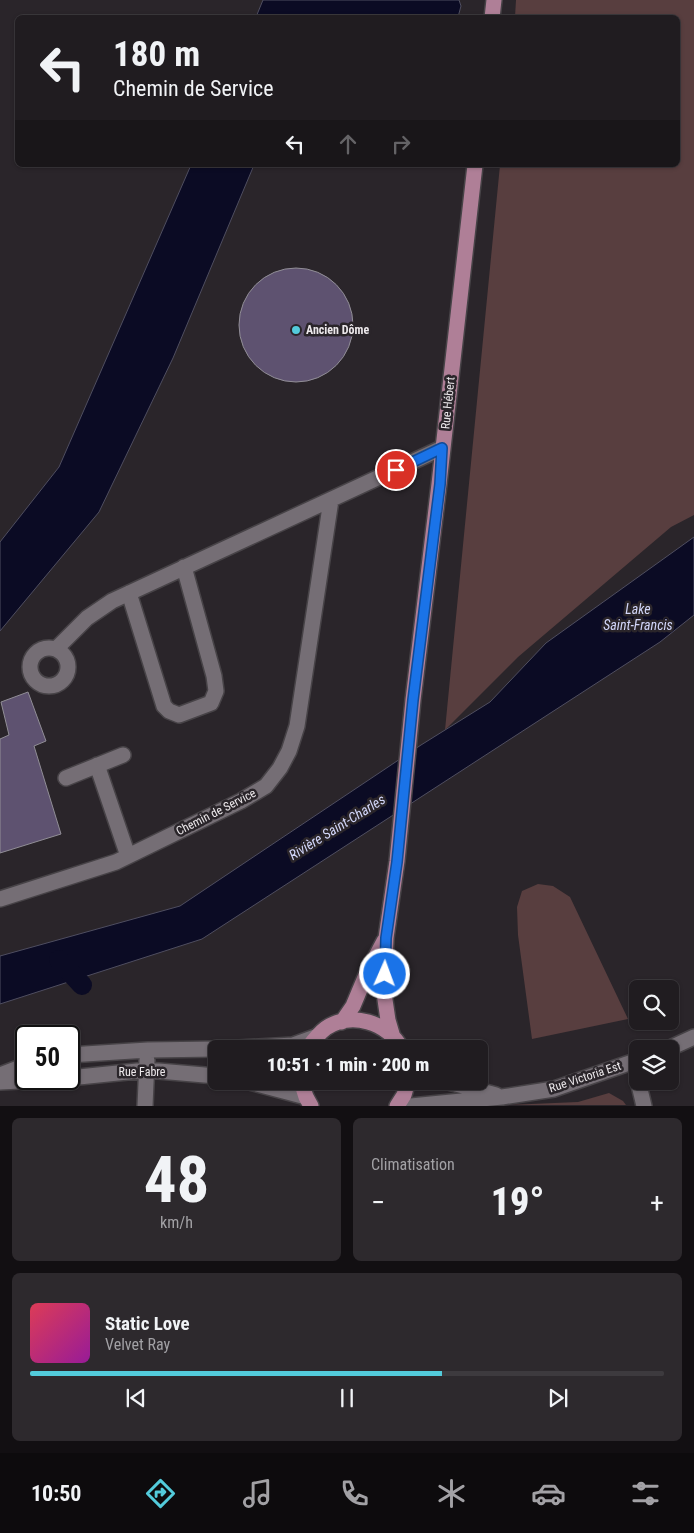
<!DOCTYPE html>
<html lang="fr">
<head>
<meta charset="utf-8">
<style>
  body { margin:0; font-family:"Roboto Condensed",sans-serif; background:#2d292d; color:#f1f3f6; height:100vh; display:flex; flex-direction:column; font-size:19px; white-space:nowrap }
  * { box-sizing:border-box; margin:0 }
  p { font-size:16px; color:#a2a1a5 }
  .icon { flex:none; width:28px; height:28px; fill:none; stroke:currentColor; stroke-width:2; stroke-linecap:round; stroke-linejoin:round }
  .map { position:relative; height:1106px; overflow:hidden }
  .sheet { display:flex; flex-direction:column; gap:12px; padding:12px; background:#120f12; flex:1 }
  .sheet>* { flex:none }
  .guide { position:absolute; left:15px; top:15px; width:665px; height:152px; border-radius:8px; box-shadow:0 1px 4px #0004,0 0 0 1px #3d3a3e; background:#201c20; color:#f1f3f6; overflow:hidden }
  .tools { position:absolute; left:629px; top:980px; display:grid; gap:10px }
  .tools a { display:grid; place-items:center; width:50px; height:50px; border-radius:8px; background:#201c20; box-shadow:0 1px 4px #0004,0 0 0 1px #3d3a3e; font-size:25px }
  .speed { position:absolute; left:15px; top:1025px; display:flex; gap:10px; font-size:25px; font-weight:700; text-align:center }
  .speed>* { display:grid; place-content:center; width:65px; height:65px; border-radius:50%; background:#201c20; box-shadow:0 1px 4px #0004,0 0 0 1px #3d3a3e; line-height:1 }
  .speed .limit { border:2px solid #111; border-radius:8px; background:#fff; color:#111 }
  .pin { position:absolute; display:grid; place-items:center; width:42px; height:42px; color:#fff; margin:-21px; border:2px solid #fff; border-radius:50%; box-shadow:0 1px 5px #0007 }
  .me { position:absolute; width:55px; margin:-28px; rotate:2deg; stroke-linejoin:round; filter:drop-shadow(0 0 4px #0008) }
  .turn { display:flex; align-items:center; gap:18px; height:105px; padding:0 15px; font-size:22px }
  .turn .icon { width:65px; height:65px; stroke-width:2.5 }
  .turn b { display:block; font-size:35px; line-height:42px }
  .lanes { display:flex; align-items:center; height:48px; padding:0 15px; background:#0003; justify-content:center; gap:25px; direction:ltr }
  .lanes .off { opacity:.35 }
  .big { font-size:38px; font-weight:800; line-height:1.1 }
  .sheet .card { flex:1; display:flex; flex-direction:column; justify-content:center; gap:8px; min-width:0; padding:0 18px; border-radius:8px; background:#2d292d }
  .sheet .dial { align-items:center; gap:0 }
  .dial b { font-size:65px; line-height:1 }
  .song { display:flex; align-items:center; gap:15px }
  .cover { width:60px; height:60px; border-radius:8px; background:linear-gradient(135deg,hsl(350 70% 55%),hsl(300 70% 35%)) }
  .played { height:5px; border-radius:2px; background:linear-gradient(90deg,#53cbdb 65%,#3d3a3e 65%) }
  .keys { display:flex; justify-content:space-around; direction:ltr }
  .heat { display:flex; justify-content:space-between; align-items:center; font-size:28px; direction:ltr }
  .sheet .tiles { flex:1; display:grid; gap:12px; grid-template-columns:1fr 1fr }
  .card:last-child { grid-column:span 2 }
  .trip { position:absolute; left:208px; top:1040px; width:280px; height:50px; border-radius:8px; background:#201c20; box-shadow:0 1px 4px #0004,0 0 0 1px #3d3a3e; font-weight:800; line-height:50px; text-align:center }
  .tab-bar { display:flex; height:80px; justify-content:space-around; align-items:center; background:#0d0b0d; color:#a2a1a5 }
  .tab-bar .icon { width:35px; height:35px }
  .tab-bar .active { color:#53cbdb }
  .tab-bar b { font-size:22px; color:#f1f3f6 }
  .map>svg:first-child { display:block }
</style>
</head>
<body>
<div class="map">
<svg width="694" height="1106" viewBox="0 0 694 1106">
  <rect width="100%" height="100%" fill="#2a252a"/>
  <path fill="#583e3f" d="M516 0H694V515L671 527 518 657 445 730 500 165H678V18L515 17Z
    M538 884 553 886 570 897 628 1019 532 1039 518 935 517 907 522 891Z
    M609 1093 623 1101 626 1105H506L578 1102Z"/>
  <path fill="#0b0b24" stroke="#4f4e60" d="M263 0H459L461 6 458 17H256Z
    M191 165H254L173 358 99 512 0 631V542L59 467Z
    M694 537V615L660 642 202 939 0 1004V956L180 906 421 745 490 702 546 643Z"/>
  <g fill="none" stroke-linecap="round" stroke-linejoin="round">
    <path stroke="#0b0b24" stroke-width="20" d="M59 960 82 985"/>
  </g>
  <path fill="#5e5270" stroke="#918e96" d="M239 325a57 57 0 1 1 114 0a57 57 0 1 1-114 0Z
    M28 692 46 741 34 746 61 834 0 853V739L9 735 1 702Z"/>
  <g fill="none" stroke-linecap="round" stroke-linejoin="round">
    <defs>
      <path id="minor" d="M129 593 164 706 169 711 179 715 211 703 216 691 214 676 184 567
        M30 667a19 19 0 1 1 38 0a19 19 0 1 1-38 0Z
        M56 649 87 618 112 601 442 448
        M97 765 128 856
        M66 778 123 755
        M0 899 116 862 241 801 266 786 280 768 289 751 297 726 331 500
        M222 1049 293 1045 315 1037
        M668 1049 694 1037
        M69 1055 148 1050 216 1049
        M0 1075 26 1065
        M69 1078 147 1070 216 1076
        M246 1081 306 1097
        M445 1081 496 1095
        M638 1081 644 1106
        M0 1082 59 1079
        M145 1106 147 1060
        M411 1106 502 1097 554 1089 638 1060"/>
      <path id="major" d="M492 18 494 0
        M342 1022 353 1006 366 975 384 941
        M393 1037 388 1020 384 993 386 938 397 861 413 700 439 484 475 165
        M307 1049C313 1041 318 1034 326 1028 352 1011 387 1022 402 1049
        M301 1081 306 1097 311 1106
        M397 1106 404 1095 408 1081"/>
    </defs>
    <use href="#minor" stroke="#474347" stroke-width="18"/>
    <use href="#major" stroke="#474347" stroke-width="18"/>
    <use href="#minor" stroke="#756e75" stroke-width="15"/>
    <use href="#major" stroke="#af7f97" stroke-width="15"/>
  </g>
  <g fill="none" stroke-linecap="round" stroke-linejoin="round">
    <defs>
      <path id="route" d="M385 974 386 938 397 862 413 700 440 484 442 448 396 470"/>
    </defs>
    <use href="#route" stroke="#114b97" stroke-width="12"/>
    <use href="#route" stroke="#1a73e8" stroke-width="9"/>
  </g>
  <circle fill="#53cbdb" stroke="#2a252a" stroke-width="2" cx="296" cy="330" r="5"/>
  <g text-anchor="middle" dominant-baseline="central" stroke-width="5" stroke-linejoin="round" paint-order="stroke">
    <g font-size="12" font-weight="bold" fill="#ede9ec" stroke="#2a252a" text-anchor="start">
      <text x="306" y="330">Ancien Dôme</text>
    </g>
    <g font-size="12" fill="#ede9ec" stroke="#2a252a">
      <text transform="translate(448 403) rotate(-84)">Rue Hébert</text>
      <text transform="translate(216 812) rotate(-27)">Chemin de Service</text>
      <text x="142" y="1072">Rue Fabre</text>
      <text transform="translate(585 1077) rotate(-18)">Rue Victoria Est</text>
    </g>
    <g font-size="14" font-style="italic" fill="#d2d6f9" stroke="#2a252a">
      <text x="638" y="609">Lake<tspan x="638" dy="16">Saint-Francis</tspan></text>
      <text transform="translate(337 827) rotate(-32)">Rivière Saint-Charles</text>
    </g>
  </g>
</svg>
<div class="tools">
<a><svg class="icon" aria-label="search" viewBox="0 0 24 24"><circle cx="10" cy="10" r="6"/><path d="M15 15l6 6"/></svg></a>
<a><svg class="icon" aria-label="layers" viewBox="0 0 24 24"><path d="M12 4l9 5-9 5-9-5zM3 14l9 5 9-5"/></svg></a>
</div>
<div class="speed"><div class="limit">50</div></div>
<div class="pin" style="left:396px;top:470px;background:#d93025"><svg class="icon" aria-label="arrive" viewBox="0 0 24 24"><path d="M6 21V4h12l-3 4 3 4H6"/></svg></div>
<svg class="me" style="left:385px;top:974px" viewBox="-20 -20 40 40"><circle r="17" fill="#1a73e8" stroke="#fff" stroke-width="3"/><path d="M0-11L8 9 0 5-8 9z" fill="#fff"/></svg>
<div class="trip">10:51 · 1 min · 200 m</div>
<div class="guide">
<div class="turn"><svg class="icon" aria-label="left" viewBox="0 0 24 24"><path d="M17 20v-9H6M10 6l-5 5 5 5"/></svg><div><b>180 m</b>Chemin de Service</div></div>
<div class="lanes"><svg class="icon" aria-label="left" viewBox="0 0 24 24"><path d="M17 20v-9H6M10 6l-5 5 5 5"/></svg><svg class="icon off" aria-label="ahead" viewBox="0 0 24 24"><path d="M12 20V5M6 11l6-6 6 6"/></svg><svg class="icon off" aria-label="right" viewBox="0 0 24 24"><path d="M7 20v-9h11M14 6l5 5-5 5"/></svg></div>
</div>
</div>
<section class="sheet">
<div class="tiles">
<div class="card dial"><b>48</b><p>km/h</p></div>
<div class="card"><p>Climatisation</p>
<div class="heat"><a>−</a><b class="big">19°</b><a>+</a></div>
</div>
<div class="card">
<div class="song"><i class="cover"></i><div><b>Static Love</b><p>Velvet Ray</p></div></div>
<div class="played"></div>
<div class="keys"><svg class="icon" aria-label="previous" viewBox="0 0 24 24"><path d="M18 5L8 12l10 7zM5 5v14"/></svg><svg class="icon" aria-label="pause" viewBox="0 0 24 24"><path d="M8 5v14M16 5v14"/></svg><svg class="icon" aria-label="next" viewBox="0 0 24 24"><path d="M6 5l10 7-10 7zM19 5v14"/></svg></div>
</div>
</div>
</section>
<nav class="tab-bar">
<b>10:50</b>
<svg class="icon active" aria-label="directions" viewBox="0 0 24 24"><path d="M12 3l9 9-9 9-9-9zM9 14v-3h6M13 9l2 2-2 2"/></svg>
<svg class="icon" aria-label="music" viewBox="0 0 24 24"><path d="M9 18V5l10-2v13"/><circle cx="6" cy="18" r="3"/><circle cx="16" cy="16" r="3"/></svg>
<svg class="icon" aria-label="phone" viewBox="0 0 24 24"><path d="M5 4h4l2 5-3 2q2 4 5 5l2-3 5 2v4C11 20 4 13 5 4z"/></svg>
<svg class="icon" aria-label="climate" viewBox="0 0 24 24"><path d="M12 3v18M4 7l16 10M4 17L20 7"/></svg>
<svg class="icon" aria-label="car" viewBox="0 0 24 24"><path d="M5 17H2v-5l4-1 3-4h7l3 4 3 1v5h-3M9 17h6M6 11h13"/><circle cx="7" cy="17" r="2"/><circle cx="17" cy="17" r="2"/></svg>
<svg class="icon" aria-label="filters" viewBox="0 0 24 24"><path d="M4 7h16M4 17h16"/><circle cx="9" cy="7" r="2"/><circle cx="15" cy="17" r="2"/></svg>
</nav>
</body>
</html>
